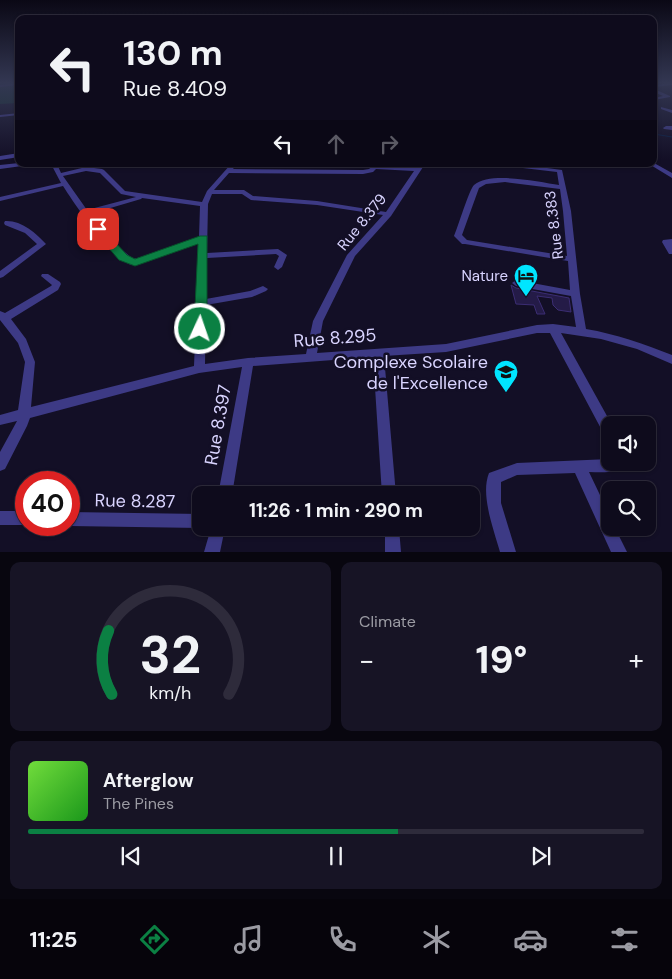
<!DOCTYPE html>
<html lang="en">
<head>
<meta charset="utf-8">
<style>
  body { margin:0; font-family:"DM Sans",sans-serif; background:#171425; color:#f1f3f6; height:100vh; display:flex; flex-direction:column; font-size:19px; white-space:nowrap }
  * { box-sizing:border-box; margin:0 }
  p { font-size:16px; color:#9b9ba3 }
  .icon { flex:none; width:28px; height:28px; fill:none; stroke:currentColor; stroke-width:2; stroke-linecap:round; stroke-linejoin:round }
  .map { position:relative; height:552px; overflow:hidden }
  .side { display:flex; flex-direction:column; gap:10px; padding:10px; background:#08060f; flex:1 }
  .side>* { flex:none }
  .banner { position:absolute; left:15px; top:15px; width:642px; height:152px; border-radius:10px; box-shadow:0 1px 4px #0004,0 0 0 1px #2e2b3b; background:#0e0b1c; color:#f1f3f6; overflow:hidden }
  .fabs { position:absolute; left:601px; top:416px; display:grid; gap:10px }
  .fabs a { display:grid; place-items:center; width:55px; height:55px; border-radius:10px; background:#0e0b1c; box-shadow:0 1px 4px #0004,0 0 0 1px #2e2b3b; font-size:25px }
  .speed { position:absolute; left:15px; top:471px; display:flex; gap:10px; font-size:25px; font-weight:700; text-align:center }
  .speed>* { display:grid; place-content:center; width:65px; height:65px; border-radius:50%; background:#0e0b1c; box-shadow:0 1px 4px #0004,0 0 0 1px #2e2b3b; line-height:1 }
  .speed .limit { border:8px solid #d22; background:#fff; color:#111 }
  .pin { position:absolute; display:grid; place-items:center; width:42px; height:42px; color:#fff; margin:-21px; border-radius:10px; box-shadow:0 2px 8px #0006 }
  .me { position:absolute; width:55px; margin:-28px; rotate:3deg; stroke-linejoin:round; filter:drop-shadow(0 0 4px #0008) }
  .turn { display:flex; align-items:center; gap:18px; height:105px; padding:0 25px; font-size:22px }
  .turn .icon { width:65px; height:65px; stroke-width:2.5 }
  .turn b { display:block; font-size:35px; line-height:42px }
  .lanes { display:flex; align-items:center; height:48px; padding:0 25px; background:#0003; justify-content:center; gap:25px; direction:ltr }
  .lanes .off { opacity:.35 }
  .big { font-size:38px; font-weight:700; line-height:1.1 }
  .side .tile { flex:1; display:flex; flex-direction:column; justify-content:center; gap:8px; min-width:0; padding:0 18px; border-radius:10px; background:#171425 }
  .side .dial { align-items:center; gap:0 }
  .dial svg { height:130px; overflow:visible; fill:none; stroke:#2e2b3b; stroke-width:7; stroke-linecap:round; text-anchor:middle }
  .dial text { fill:#f1f3f6; stroke:none }
  .song { display:flex; align-items:center; gap:15px }
  .cover { width:60px; height:60px; border-radius:8px; background:linear-gradient(135deg,hsl(100 70% 55%),hsl(120 70% 35%)) }
  .played { height:5px; border-radius:2px; background:linear-gradient(90deg,#0b8043 60%,#2e2b3b 60%) }
  .keys { display:flex; justify-content:space-around; direction:ltr }
  .heat { display:flex; justify-content:space-between; align-items:center; font-size:28px; direction:ltr }
  .side .tiles { flex:1; display:grid; gap:10px; grid-template-columns:1fr 1fr }
  .tile:last-child { grid-column:span 2 }
  .trip { position:absolute; left:192px; top:486px; width:288px; height:50px; border-radius:10px; background:#0e0b1c; box-shadow:0 1px 4px #0004,0 0 0 1px #2e2b3b; font-weight:700; line-height:50px; text-align:center }
  .tab-bar { display:flex; height:80px; justify-content:space-around; align-items:center; background:#06040b; color:#9b9ba3 }
  .tab-bar .icon { width:35px; height:35px }
  .tab-bar .selected { color:#0b8043 }
  .tab-bar b { font-size:22px; color:#f1f3f6 }
  .map>svg:first-child { display:block }
</style>
</head>
<body>
<div class="map">
<svg width="672" height="552" viewBox="0 0 672 552">
  <rect width="100%" height="100%" fill="#130f26"/>
  <path fill="#12302f" d="M19 85V103L0 104V87Z"/>
  <g fill="none" stroke-linecap="round" stroke-linejoin="round">
    <path stroke="#0a1f44" stroke-width="1" d="M13 82H19
      M654 134 672 137"/>
    <path fill="#0a1f44" fill-rule="evenodd" d="M0 82H19V83L0 86Z"/>
  </g>
  <path fill="#241b47" stroke="#3b2d73" d="M511 285 516 288 569 298 571 312 558 310 553 305 552 298 537 296 545 314H537L534 305 516 304Z"/>
  <g fill="none" stroke-linecap="round" stroke-linejoin="round">
    <path fill="#3d3a85" fill-rule="evenodd" d="M19 83V85L0 87V85Z
      M672 83V85L654 87V85Z
      M654 89 670 96V97L654 100V98L663 96 654 92Z
      M661 107 672 110V113L661 109Z
      M19 113V115L0 117V115Z
      M666 126H672V130L664 129 663 128Z
      M19 153V157L0 160V156Z
      M19 163V164H25L22 166 0 169V165Z
      M654 163 672 173V178L649 164Z
      M51 164H57L61 173 86 167 102 169 104 170 125 191 202 202 207 191 231 164H237L233 169 363 170 369 169 374 165 417 167 419 164H425L391 216 355 256 323 321 317 353 446 344 537 325 553 324 576 327 571 296 516 286 512 283 516 280 570 290 568 261 465 244H462L454 236C458 227 469 190 474 185 490 171 540 182 559 185L557 172 505 166 502 164H517L562 170 571 211 580 294 586 329C616 334 644 344 672 355V364L637 349 601 339 561 333 612 425H610V440L606 438 550 333H537L446 352 384 356 396 495H382L373 357 253 366 232 495H218L242 367 199 373 30 418 27 426 5 469 0 471V452L17 421 0 425V415L18 410 25 362 18 343 0 320V311L5 313 51 286 52 285 41 276 42 274H48L60 282 61 284 58 290 11 319 26 339 35 362 31 407 194 366 199 242 157 258 131 265C111 257 75 205 63 186L0 201V197L61 183ZM376 169 414 171 386 212 317 201 253 196 244 190H214L229 173 363 174 373 172ZM86 171 100 173 121 194 136 197 87 210 63 176ZM505 182 560 189 563 211 567 256 467 240 462 235 479 188 486 184ZM212 194H242L251 200 317 205 383 215 347 255 313 321 306 354 248 358 205 364 206 305 252 297 266 291 268 289 263 286 250 291 206 299 207 258 276 254 279 256 274 267 278 270 282 267 287 255 278 249 207 253 208 204ZM142 198 200 206 199 237 151 255 133 259 114 243 90 214 141 199Z
      M5 221C21 220 36 233 46 244L3 277 0 278V271L37 244 25 233 5 225 4 223Z
      M672 239V254H669L662 242 663 240Z
      M610 459V462H623C618 475 601 472 589 472L610 516V528H615L627 552H611L575 473 517 475 501 482V503L516 552H500C494 530 480 495 489 473L517 463Z
      M0 511H26L27 525H0Z
      M69 512 201 514V528H203H201L69 526 66 525H69Z
      M211 528H225L220 552H204Z
      M385 528H399L401 552H385Z"/>
  </g>
  <linearGradient id="sky" x2="0" y2="1"><stop stop-color="#0a0815"/><stop offset="0.52" stop-color="#333752"/><stop offset="1" stop-color="#333752" stop-opacity="0"/></linearGradient>
  <rect width="672" height="159" fill="url(#sky)"/>
  <path fill="#0b8043" stroke="#07532c" d="M94 227H101L127 255 135 259 200 236H207V329L205 332H196L194 329 198 244 135 266 119 260 94 231Z"/>
  <defs>
    <symbol id="hotel-pin" viewBox="-11 -11 22 30"><path d="M0 17L-7.5 6A9.5 9.5 0 1 1 7.5 6Z" fill="#00e5ff" stroke="#130f26"/><path d="M-6-4.5h1.5V1H6V5H4.5V3h-9V5H-6ZM-4 0a1.8 1.8 0 1 1 3.6 0ZM.5 0V-2.5h3Q6-2.5 6 0Z" fill="#111"/></symbol>
    <symbol id="school-pin" viewBox="-11 -11 22 30"><path d="M0 17L-7.5 6A9.5 9.5 0 1 1 7.5 6Z" fill="#00e5ff" stroke="#130f26"/><path d="M0-5L7-2L0 1L-7-2ZM-4 1L0 2.5L4 1V4Q0 6-4 4Z" fill="#111"/></symbol>
  </defs>
  <g fill-rule="evenodd">
    <use href="#hotel-pin" x="512" y="262" width="28" height="38"/>
    <use href="#school-pin" x="492" y="358" width="28" height="38"/>
  </g>
  <g text-anchor="middle" dominant-baseline="central" stroke-width="5" stroke-linejoin="round" paint-order="stroke">
    <g font-size="15" fill="#d9d4ff" stroke="#130f26">
      <text transform="translate(362 222) rotate(-51)">Rue 8.379</text>
      <text transform="translate(554 225) rotate(-97)">Rue 8.383</text>
    </g>
    <g font-size="15" fill="#d9d4ff" stroke="#130f26" text-anchor="end">
      <text x="508" y="276">Nature</text>
    </g>
    <g font-size="18" fill="#d9d4ff" stroke="#130f26">
      <text transform="translate(335 338) rotate(-4)">Rue 8.295</text>
      <text transform="translate(218 425) rotate(-80)">Rue 8.397</text>
      <text transform="translate(135 501) rotate(1)">Rue 8.287</text>
    </g>
    <g font-size="18" fill="#d9d4ff" stroke="#130f26" text-anchor="end">
      <text x="488" y="362">Complexe Scolaire<tspan x="488" dy="21">de l'Excellence</tspan></text>
    </g>
  </g>
</svg>
<div class="fabs">
<a><svg class="icon" aria-label="sound" viewBox="0 0 24 24"><path d="M4 9h4l5-4v14l-5-4H4zM17 9q2 3 0 6"/></svg></a>
<a><svg class="icon" aria-label="search" viewBox="0 0 24 24"><circle cx="10" cy="10" r="6"/><path d="M15 15l6 6"/></svg></a>
</div>
<div class="speed"><div class="limit">40</div></div>
<div class="pin" style="left:98px;top:229px;background:#d93025"><svg class="icon" aria-label="arrive" viewBox="0 0 24 24"><path d="M6 21V4h12l-3 4 3 4H6"/></svg></div>
<svg class="me" style="left:200px;top:329px" viewBox="-20 -20 40 40"><circle r="17" fill="#0b8043" stroke="#fff" stroke-width="3"/><path d="M0-11L8 9 0 5-8 9z" fill="#fff"/></svg>
<div class="trip">11:26 · 1 min · 290 m</div>
<div class="banner">
<div class="turn"><svg class="icon" aria-label="left" viewBox="0 0 24 24"><path d="M17 20v-9H6M10 6l-5 5 5 5"/></svg><div><b>130 m</b>Rue 8.409</div></div>
<div class="lanes"><svg class="icon" aria-label="left" viewBox="0 0 24 24"><path d="M17 20v-9H6M10 6l-5 5 5 5"/></svg><svg class="icon off" aria-label="ahead" viewBox="0 0 24 24"><path d="M12 20V5M6 11l6-6 6 6"/></svg><svg class="icon off" aria-label="right" viewBox="0 0 24 24"><path d="M7 20v-9h11M14 6l5 5-5 5"/></svg></div>
</div>
</div>
<section class="side">
<div class="tiles">
<div class="tile dial"><svg viewBox="0 0 100 80">
<path d="M14 69A42 42 0 1 1 86 69"/>
<path d="M14 69A42 42 0 0 1 12 30" stroke="#0b8043"/>
<text x="50" y="56" font-size="32" font-weight="700">32</text>
<text x="50" y="72" font-size="11">km/h</text>
</svg></div>
<div class="tile"><p>Climate</p>
<div class="heat"><a>−</a><b class="big">19°</b><a>+</a></div>
</div>
<div class="tile">
<div class="song"><i class="cover"></i><div><b>Afterglow</b><p>The Pines</p></div></div>
<div class="played"></div>
<div class="keys"><svg class="icon" aria-label="previous" viewBox="0 0 24 24"><path d="M18 5L8 12l10 7zM5 5v14"/></svg><svg class="icon" aria-label="pause" viewBox="0 0 24 24"><path d="M8 5v14M16 5v14"/></svg><svg class="icon" aria-label="next" viewBox="0 0 24 24"><path d="M6 5l10 7-10 7zM19 5v14"/></svg></div>
</div>
</div>
</section>
<nav class="tab-bar">
<b>11:25</b>
<svg class="icon selected" aria-label="directions" viewBox="0 0 24 24"><path d="M12 3l9 9-9 9-9-9zM9 14v-3h6M13 9l2 2-2 2"/></svg>
<svg class="icon" aria-label="music" viewBox="0 0 24 24"><path d="M9 18V5l10-2v13"/><circle cx="6" cy="18" r="3"/><circle cx="16" cy="16" r="3"/></svg>
<svg class="icon" aria-label="phone" viewBox="0 0 24 24"><path d="M5 4h4l2 5-3 2q2 4 5 5l2-3 5 2v4C11 20 4 13 5 4z"/></svg>
<svg class="icon" aria-label="climate" viewBox="0 0 24 24"><path d="M12 3v18M4 7l16 10M4 17L20 7"/></svg>
<svg class="icon" aria-label="car" viewBox="0 0 24 24"><path d="M5 17H2v-5l4-1 3-4h7l3 4 3 1v5h-3M9 17h6M6 11h13"/><circle cx="7" cy="17" r="2"/><circle cx="17" cy="17" r="2"/></svg>
<svg class="icon" aria-label="filters" viewBox="0 0 24 24"><path d="M4 7h16M4 17h16"/><circle cx="9" cy="7" r="2"/><circle cx="15" cy="17" r="2"/></svg>
</nav>
</body>
</html>
